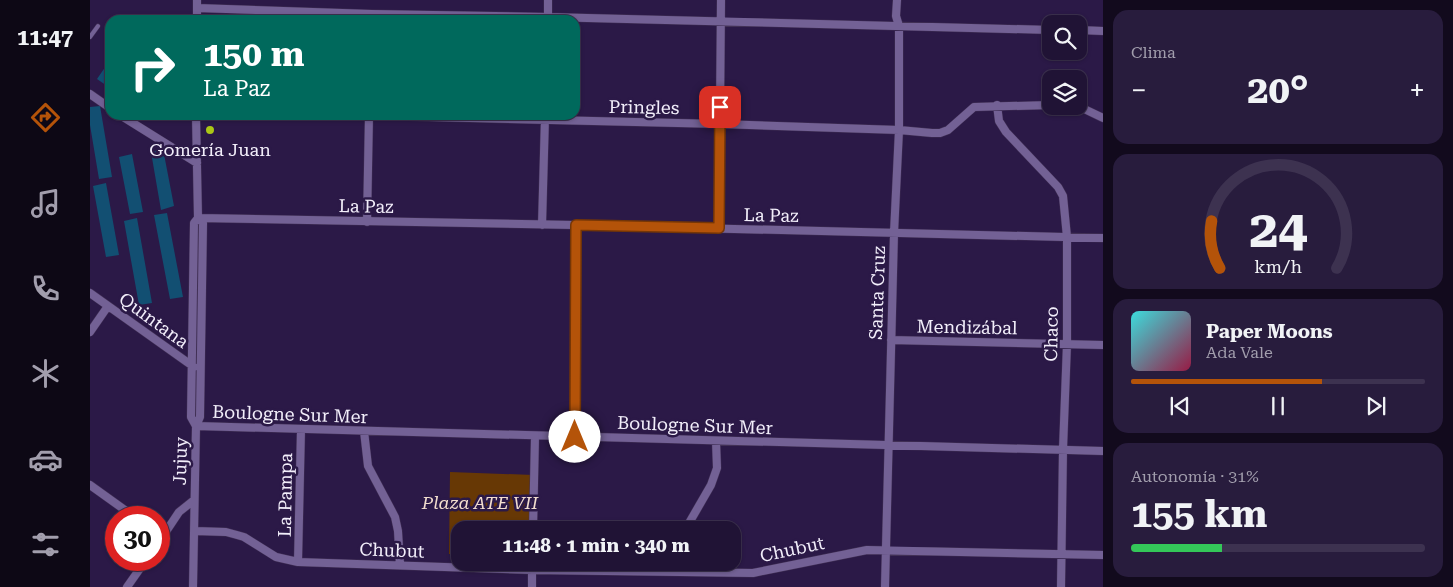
<!DOCTYPE html>
<html lang="es">
<head>
<meta charset="utf-8">
<style>
  body { margin:0; font-family:"Roboto Serif",serif; background:#281c3d; color:#f1f3f6; height:100vh; display:flex; flex-direction:column; font-size:19px; white-space:nowrap }
  * { box-sizing:border-box; margin:0 }
  p { font-size:16px; color:#a29ead }
  .icon { flex:none; width:28px; height:28px; fill:none; stroke:currentColor; stroke-width:2; stroke-linecap:round; stroke-linejoin:round }
  .map { position:relative; flex:1; overflow:hidden }
  .drawer { display:flex; flex-direction:column; gap:10px; padding:10px; background:#120a1d; width:350px }
  .drawer>* { flex:none }
  .top-card { position:absolute; left:15px; top:15px; width:475px; height:105px; border-radius:15px; box-shadow:0 1px 4px #0004,0 0 0 1px #3d3250; background:#00695c; color:#fff; overflow:hidden }
  .fabs { position:absolute; left:952px; top:15px; display:grid; gap:10px }
  .fabs a { display:grid; place-items:center; width:45px; height:45px; border-radius:10px; background:#201335; box-shadow:0 1px 4px #0004,0 0 0 1px #3d3250; font-size:25px }
  .speed { position:absolute; left:15px; top:506px; display:flex; gap:10px; font-size:25px; font-weight:700; text-align:center }
  .speed>* { display:grid; place-content:center; width:65px; height:65px; border-radius:50%; background:#201335; box-shadow:0 1px 4px #0004,0 0 0 1px #3d3250; line-height:1 }
  .speed .limit { border:8px solid #d22; background:#fff; color:#111 }
  .pin { position:absolute; display:grid; place-items:center; width:42px; height:42px; color:#fff; margin:-21px; border-radius:10px; box-shadow:0 2px 8px #0006 }
  .me { position:absolute; width:55px; margin:-28px; rotate:0deg; stroke-linejoin:round; filter:drop-shadow(0 0 4px #0008) }
  .turn { display:flex; align-items:center; gap:18px; height:105px; padding:0 15px; font-size:22px }
  .turn .icon { width:65px; height:65px; stroke-width:2.5 }
  .turn b { display:block; font-size:35px; line-height:42px }
  .big { font-size:38px; font-weight:700; line-height:1.1 }
  .drawer .widget { flex:1; display:flex; flex-direction:column; justify-content:center; gap:8px; min-width:0; padding:0 18px; border-radius:15px; background:#281c3d }
  .drawer .dial { align-items:center; gap:0 }
  .dial svg { height:130px; overflow:visible; fill:none; stroke:#3d3250; stroke-width:7; stroke-linecap:round; text-anchor:middle }
  .dial text { fill:#f1f3f6; stroke:none }
  .song { display:flex; align-items:center; gap:15px }
  .cover { width:60px; height:60px; border-radius:8px; background:linear-gradient(135deg,hsl(180 70% 55%),hsl(340 70% 35%)) }
  .played { height:5px; border-radius:2px; background:linear-gradient(90deg,#b45309 65%,#3d3250 65%) }
  .keys { display:flex; justify-content:space-around; direction:ltr }
  .heat { display:flex; justify-content:space-between; align-items:center; font-size:28px; direction:ltr }
  .charge { height:8px; border-radius:4px; background:linear-gradient(90deg,#34c759 31%,#3d3250 0) }
  .trip { position:absolute; left:361px; top:521px; width:290px; height:50px; border-radius:15px; background:#201335; box-shadow:0 1px 4px #0004,0 0 0 1px #3d3250; font-weight:700; line-height:50px; text-align:center }
  main { display:flex; flex:1; min-height:0 }
  .tab-bar { display:flex; flex-direction:column; width:90px; justify-content:space-around; align-items:center; background:#0d0815; color:#a29ead }
  .tab-bar .icon { width:35px; height:35px }
  .tab-bar .active { color:#b45309 }
  .tab-bar b { font-size:22px; color:#f1f3f6 }
  .map>svg:first-child { display:block }
</style>
</head>
<body>
<main>
<nav class="tab-bar">
<b>11:47</b>
<svg class="icon active" aria-label="directions" viewBox="0 0 24 24"><path d="M12 3l9 9-9 9-9-9zM9 14v-3h6M13 9l2 2-2 2"/></svg>
<svg class="icon" aria-label="music" viewBox="0 0 24 24"><path d="M9 18V5l10-2v13"/><circle cx="6" cy="18" r="3"/><circle cx="16" cy="16" r="3"/></svg>
<svg class="icon" aria-label="phone" viewBox="0 0 24 24"><path d="M5 4h4l2 5-3 2q2 4 5 5l2-3 5 2v4C11 20 4 13 5 4z"/></svg>
<svg class="icon" aria-label="climate" viewBox="0 0 24 24"><path d="M12 3v18M4 7l16 10M4 17L20 7"/></svg>
<svg class="icon" aria-label="car" viewBox="0 0 24 24"><path d="M5 17H2v-5l4-1 3-4h7l3 4 3 1v5h-3M9 17h6M6 11h13"/><circle cx="7" cy="17" r="2"/><circle cx="17" cy="17" r="2"/></svg>
<svg class="icon" aria-label="filters" viewBox="0 0 24 24"><path d="M4 7h16M4 17h16"/><circle cx="9" cy="7" r="2"/><circle cx="15" cy="17" r="2"/></svg>
</nav>
<div class="map">
<svg width="1013" height="587" viewBox="0 0 1013 587">
  <rect width="100%" height="100%" fill="#2b1947"/>
  <path fill="#673805" d="M360 472 444 475 443 530H370V555L359 554Z"/>
  <path fill="#124f72" d="M20 60V88L7 79Z
    M10 106 22 177 9 179 0 125V107Z
    M73 149 84 206 71 210 61 152Z
    M42 154 53 212 40 214 29 157Z
    M16 183 29 255 16 257 3 186Z
    M77 213 93 297 80 299 64 215Z
    M47 218 62 303 49 305 34 221Z"/>
  <g fill="none" stroke-linecap="round" stroke-linejoin="round">
    <defs>
      <path id="lane" d="M0 37 8 26"/>
      <path id="street" d="M107 8 282 14 458 17 961 30
        M107 20V0
        M458 20V0
        M989 30 1013 31
        M0 94 20 108
        M907 105 909 121 916 132 968 187 973 196 977 237V344L973 449 971 587
        M988 106 1013 118
        M30 115 107 163
        M106 115 108 218
        M256 115 630 124 809 130 842 133H850L858 130 884 107 961 105
        M108 218 485 225 1013 238
        M277 222 279 115
        M452 225 455 117
        M629 229 631 0
        M0 293 104 367
        M0 332 18 306
        M801 340 1013 345
        M106 426 1013 451
        M106 426 101 417 104 223 108 218
        M274 431 278 466 305 517 308 531 310 565
        M485 437V225
        M0 485 46 518
        M443 530 445 436
        M595 530 621 485 627 468 626 441
        M105 531 136 532 147 535 154 537 186 557 208 562 442 570 663 573 777 550 1013 555
        M69 542 89 512 104 500
        M208 562 211 429
        M37 587 56 560
        M103 587 106 426 110 417 113 223 108 218
        M442 587V562
        M795 587 804 233 809 130V26L806 16 807 0"/>
    </defs>
    <use href="#lane" stroke="#413055" stroke-width="5"/>
    <use href="#street" stroke="#413055" stroke-width="9"/>
    <use href="#lane" stroke="#736195" stroke-width="4"/>
    <use href="#street" stroke="#736195" stroke-width="8"/>
  </g>
  <g fill="none" stroke-linecap="round" stroke-linejoin="round">
    <defs>
      <path id="route" d="M485 437 486 225 629 228 630 107"/>
    </defs>
    <use href="#route" stroke="#753606" stroke-width="12"/>
    <use href="#route" stroke="#b45309" stroke-width="9"/>
  </g>
  <circle fill="#abc716" stroke="#2b1947" stroke-width="2" cx="120" cy="130" r="5"/>
  <g text-anchor="middle" dominant-baseline="central" stroke-width="5" stroke-linejoin="round" paint-order="stroke">
    <g font-size="18" fill="#f2eefa" stroke="#2b1947">
      <text transform="translate(554 107) rotate(1)">Pringles</text>
      <text transform="translate(276 206) rotate(1)">La Paz</text>
      <text transform="translate(681 215) rotate(1)">La Paz</text>
      <text transform="translate(787 293) rotate(-88)">Santa Cruz</text>
      <text transform="translate(64 320) rotate(36)">Quintana</text>
      <text transform="translate(877 327) rotate(1)">Mendizábal</text>
      <text transform="translate(961 334) rotate(-89)">Chaco</text>
      <text transform="translate(200 414) rotate(2)">Boulogne Sur Mer</text>
      <text transform="translate(605 425) rotate(2)">Boulogne Sur Mer</text>
      <text transform="translate(90 461) rotate(-88)">Jujuy</text>
      <text transform="translate(195 495) rotate(-89)">La Pampa</text>
      <text transform="translate(702 549) rotate(-12)">Chubut</text>
      <text transform="translate(302 550) rotate(2)">Chubut</text>
    </g>
    <g font-size="18" fill="#f2eefa" stroke="#2b1947">
      <text x="120" y="149">Gomería Juan</text>
    </g>
    <g font-size="18" font-style="italic" fill="#f2ddce" stroke="#2b1947">
      <text x="390" y="502">Plaza ATE VII</text>
    </g>
  </g>
</svg>
<div class="fabs">
<a><svg class="icon" aria-label="search" viewBox="0 0 24 24"><circle cx="10" cy="10" r="6"/><path d="M15 15l6 6"/></svg></a>
<a><svg class="icon" aria-label="layers" viewBox="0 0 24 24"><path d="M12 4l9 5-9 5-9-5zM3 14l9 5 9-5"/></svg></a>
</div>
<div class="speed"><div class="limit">30</div></div>
<div class="pin" style="left:630px;top:107px;background:#d93025"><svg class="icon" aria-label="arrive" viewBox="0 0 24 24"><path d="M6 21V4h12l-3 4 3 4H6"/></svg></div>
<svg class="me" style="left:485px;top:437px" viewBox="-20 -20 40 40"><circle r="19" fill="#fff"/><path d="M0-13L10 11 0 6-10 11z" fill="#b45309"/></svg>
<div class="trip">11:48 · 1 min · 340 m</div>
<div class="top-card">
<div class="turn"><svg class="icon" aria-label="right" viewBox="0 0 24 24"><path d="M7 20v-9h11M14 6l5 5-5 5"/></svg><div><b>150 m</b>La Paz</div></div>
</div>
</div>
<section class="drawer">
<div class="widget"><p>Clima</p>
<div class="heat"><a>−</a><b class="big">20°</b><a>+</a></div>
</div>
<div class="widget dial"><svg viewBox="0 0 100 80">
<path d="M14 69A42 42 0 1 1 86 69"/>
<path d="M14 69A42 42 0 0 1 9 40" stroke="#b45309"/>
<text x="50" y="56" font-size="32" font-weight="700">24</text>
<text x="50" y="72" font-size="11">km/h</text>
</svg></div>
<div class="widget">
<div class="song"><i class="cover"></i><div><b>Paper Moons</b><p>Ada Vale</p></div></div>
<div class="played"></div>
<div class="keys"><svg class="icon" aria-label="previous" viewBox="0 0 24 24"><path d="M18 5L8 12l10 7zM5 5v14"/></svg><svg class="icon" aria-label="pause" viewBox="0 0 24 24"><path d="M8 5v14M16 5v14"/></svg><svg class="icon" aria-label="next" viewBox="0 0 24 24"><path d="M6 5l10 7-10 7zM19 5v14"/></svg></div>
</div>
<div class="widget"><p>Autonomía · 31%</p><b class="big">155 km</b><div class="charge"></div></div>
</section>
</main>
</body>
</html>
